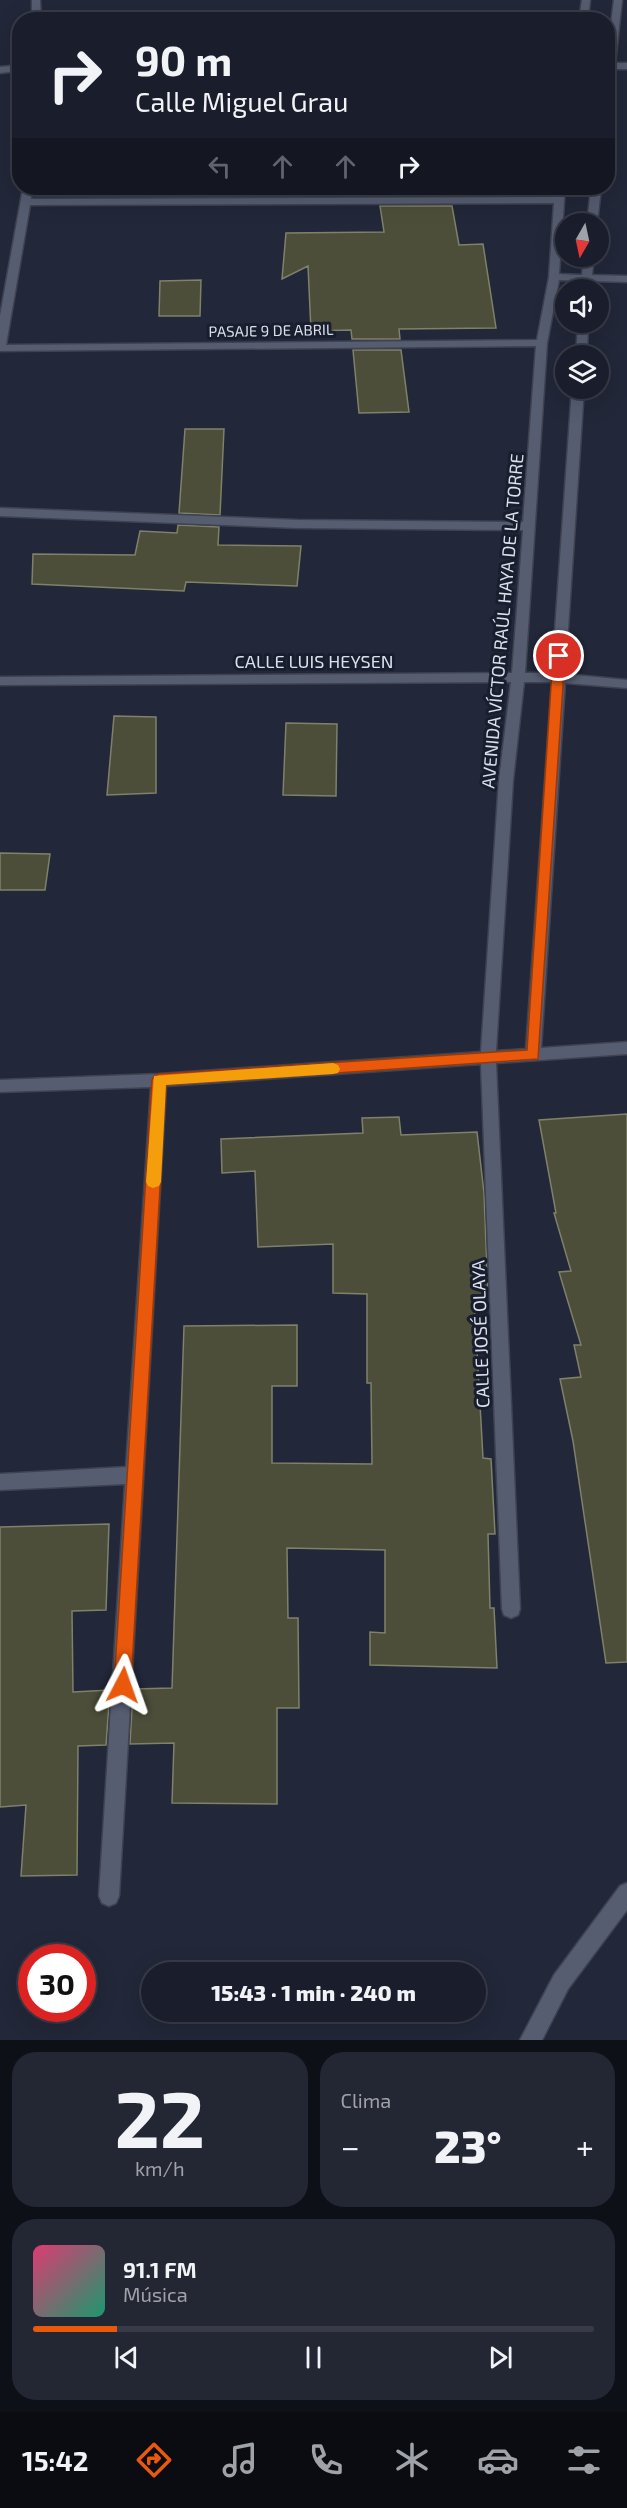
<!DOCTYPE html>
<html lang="es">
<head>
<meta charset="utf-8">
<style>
  body { margin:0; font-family:"Exo 2",sans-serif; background:#232633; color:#f1f3f6; height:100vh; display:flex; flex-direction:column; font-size:22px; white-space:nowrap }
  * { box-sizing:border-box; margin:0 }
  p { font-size:20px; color:#9fa2a9 }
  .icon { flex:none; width:33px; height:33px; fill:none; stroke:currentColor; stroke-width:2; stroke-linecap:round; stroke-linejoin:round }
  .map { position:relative; height:2040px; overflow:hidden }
  .panel { display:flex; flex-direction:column; gap:12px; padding:12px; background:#0e1018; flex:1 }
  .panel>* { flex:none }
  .hud { position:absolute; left:12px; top:12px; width:603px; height:183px; border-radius:24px; box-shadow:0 6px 24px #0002,0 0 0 2px #383b47; background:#1a1d2b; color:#f1f3f6; overflow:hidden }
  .needle { width:39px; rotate:189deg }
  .fabs { position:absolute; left:555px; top:213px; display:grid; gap:12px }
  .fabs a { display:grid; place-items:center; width:54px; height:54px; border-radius:50%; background:#1a1d2b; box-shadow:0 6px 24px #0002,0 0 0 2px #383b47; font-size:30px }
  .speed { position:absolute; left:18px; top:1944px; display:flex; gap:12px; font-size:30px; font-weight:700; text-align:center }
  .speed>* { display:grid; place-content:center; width:78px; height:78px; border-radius:50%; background:#1a1d2b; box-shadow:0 6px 24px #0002,0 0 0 2px #383b47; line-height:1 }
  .speed .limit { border:9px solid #d22; background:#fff; color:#111 }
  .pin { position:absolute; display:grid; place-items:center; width:51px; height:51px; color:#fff; margin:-26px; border:3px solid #fff; border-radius:50%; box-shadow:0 2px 6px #0007 }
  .me { position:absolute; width:66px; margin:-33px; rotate:4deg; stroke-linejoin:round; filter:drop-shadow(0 0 4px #0008) }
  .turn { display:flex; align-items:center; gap:21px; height:126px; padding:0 24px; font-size:27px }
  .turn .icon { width:78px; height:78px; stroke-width:2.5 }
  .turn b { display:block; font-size:42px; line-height:51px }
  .lanes { display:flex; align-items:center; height:57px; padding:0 24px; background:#0003; justify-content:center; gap:30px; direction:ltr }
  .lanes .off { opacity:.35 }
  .big { font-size:45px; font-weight:800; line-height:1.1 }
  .panel .card { flex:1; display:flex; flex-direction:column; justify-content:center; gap:9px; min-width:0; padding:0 21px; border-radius:24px; background:#232633 }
  .panel .dial { align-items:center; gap:0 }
  .dial b { font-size:78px; line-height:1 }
  .song { display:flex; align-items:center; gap:18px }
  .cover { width:72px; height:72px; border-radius:9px; background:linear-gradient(135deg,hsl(340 70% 55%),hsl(160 70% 35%)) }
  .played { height:6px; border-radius:3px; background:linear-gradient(90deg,#ea580c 15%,#383b47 15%) }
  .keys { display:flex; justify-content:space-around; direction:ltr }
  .heat { display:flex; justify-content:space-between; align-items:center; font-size:33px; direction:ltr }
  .panel .tiles { flex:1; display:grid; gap:12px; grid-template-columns:1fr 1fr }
  .card:last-child { grid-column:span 2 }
  .trip { position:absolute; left:141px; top:1962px; width:345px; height:60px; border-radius:30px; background:#1a1d2b; box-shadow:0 6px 24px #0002,0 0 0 2px #383b47; font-weight:800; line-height:60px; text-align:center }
  .tabs { display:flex; height:96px; justify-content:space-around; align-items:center; background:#0a0c11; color:#9fa2a9 }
  .tabs .icon { width:42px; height:42px }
  .tabs .current { color:#ea580c }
  .tabs b { font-size:27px; color:#f1f3f6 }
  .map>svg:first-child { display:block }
</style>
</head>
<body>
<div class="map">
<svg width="627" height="2040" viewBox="0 0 627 2040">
  <rect width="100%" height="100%" fill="#222739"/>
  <path fill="#4c4e39" stroke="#7f816a" stroke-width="1.5" d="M378 188H449L450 195H379Z
    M380 206H452L459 245 483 244 496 328 399 329 400 339H352L351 330 311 331 308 266 282 279 286 233 384 232Z
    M201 280 200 316H159L160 281Z
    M353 350H401L409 412 359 413Z
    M185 429H224L220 515 179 513Z
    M178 525 219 527 218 545 301 546 297 586 186 582 184 591 32 584 33 554 135 555 140 531 177 533Z
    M114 716 156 717V793L107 795Z
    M286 723 337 724 336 796 283 795Z
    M0 853 50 854 45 890H0Z
    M627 1114V1662L606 1663 573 1441 560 1379 581 1377 574 1345H581L559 1272 571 1271 554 1213H556L539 1120Z
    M399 1117 401 1135 477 1132 484 1193 488 1296H474L483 1458 491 1459 495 1534H488L490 1608H494L497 1668 370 1665V1632L385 1633V1550L287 1548 288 1618H298L299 1708H277V1804L172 1803 174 1743 130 1744 133 1689 172 1688 184 1326 297 1325V1386H272V1463L372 1464 371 1383H367V1294L333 1293V1244L258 1247 255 1171 222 1173 221 1139 363 1133 362 1118Z
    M109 1524 106 1610 72 1611 73 1692 110 1690 106 1745 78 1746 77 1875 21 1876 26 1805 0 1807V1527Z"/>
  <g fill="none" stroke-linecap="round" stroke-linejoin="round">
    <defs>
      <path id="street" d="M32 0H40L41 20H32Z
        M582 0H590L588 20H579Z
        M614 0H622L615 63H627V69H614L613 80 608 83V47Z
        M20 65V71L0 73V67Z
        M23 188H33L31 199 554 197 555 188H565L559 274 582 275 584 256H594L592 275 627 276V282L591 281 590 290H580L581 281 559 280 547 343 525 673H552L572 388H584L565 674 627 680V688L565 683 541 1048 627 1042V1054L496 1063 520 1609 518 1615 511 1618 504 1615 502 1609 481 1064 166 1086 119 1896 116 1903 109 1906 102 1903 99 1896 125 1484 0 1490V1474L126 1467 151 1087 0 1092V1080L159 1074 481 1052 499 780 511 682 0 685V677L512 673 523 530 298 528 0 516V508L298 520 523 522 536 346 0 351V316ZM554 203 549 277 537 340 6 345 30 205ZM524 682H552L526 1049 496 1051 513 780Z
        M591 188H601L597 224H587Z
        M578 322H588L587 356H576Z
        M627 1883V1910L568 1989 542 2040H520L554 1975 620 1886Z"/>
    </defs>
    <use href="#street" stroke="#3e4251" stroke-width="3"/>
    <use href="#street" fill="#565d71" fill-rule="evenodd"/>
  </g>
  <path fill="#ea580c" stroke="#983908" stroke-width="1.5" d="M559 652 565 656 538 1059 166 1085 131 1685 129 1692 123 1694 117 1692 114 1685 152 1080 154 1076 159 1074 527 1050 553 656Z"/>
  <path fill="#f59e0b" d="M333 1063 338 1065 340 1069 338 1073 333 1074 166 1085 161 1182 159 1186 153 1188 148 1186 146 1182 154 1076Z"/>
  <g text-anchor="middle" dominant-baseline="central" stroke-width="6" stroke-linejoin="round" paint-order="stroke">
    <g font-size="15" fill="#dbdfeb" stroke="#191e2f">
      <text transform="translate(271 330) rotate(-1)">PASAJE 9 DE ABRIL</text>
    </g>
    <g font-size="18" fill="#dbdfeb" stroke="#191e2f">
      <text transform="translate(502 621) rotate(-85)">AVENIDA VÍCTOR RAÚL HAYA DE LA TORRE</text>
      <text x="314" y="661">CALLE LUIS HEYSEN</text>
      <text transform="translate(480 1334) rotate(-92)">CALLE JOSÉ OLAYA</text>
    </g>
  </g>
</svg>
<div class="fabs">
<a><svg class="needle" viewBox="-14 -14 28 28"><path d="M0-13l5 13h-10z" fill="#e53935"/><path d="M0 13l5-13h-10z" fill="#9fa2a9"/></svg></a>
<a><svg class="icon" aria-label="sound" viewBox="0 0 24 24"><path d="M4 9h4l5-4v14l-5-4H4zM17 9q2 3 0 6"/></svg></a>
<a><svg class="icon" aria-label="layers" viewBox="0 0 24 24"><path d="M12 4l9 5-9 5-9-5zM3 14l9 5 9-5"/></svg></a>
</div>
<div class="speed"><div class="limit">30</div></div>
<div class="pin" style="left:559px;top:656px;background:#d93025"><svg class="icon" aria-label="arrive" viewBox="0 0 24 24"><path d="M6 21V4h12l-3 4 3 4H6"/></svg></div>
<svg class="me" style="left:123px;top:1685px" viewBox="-20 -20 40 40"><path d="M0-17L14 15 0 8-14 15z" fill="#ea580c" stroke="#fff" stroke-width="4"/></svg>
<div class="trip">15:43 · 1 min · 240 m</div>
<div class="hud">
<div class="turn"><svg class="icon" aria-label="right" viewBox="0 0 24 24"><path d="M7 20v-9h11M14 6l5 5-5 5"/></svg><div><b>90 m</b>Calle Miguel Grau</div></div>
<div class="lanes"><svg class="icon off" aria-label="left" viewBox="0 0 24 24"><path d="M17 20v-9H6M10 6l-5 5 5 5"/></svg><svg class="icon off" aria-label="ahead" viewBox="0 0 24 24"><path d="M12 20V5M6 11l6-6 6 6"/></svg><svg class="icon off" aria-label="ahead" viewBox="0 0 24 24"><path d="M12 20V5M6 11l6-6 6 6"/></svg><svg class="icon" aria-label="right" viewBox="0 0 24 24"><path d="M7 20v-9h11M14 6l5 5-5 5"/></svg></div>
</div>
</div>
<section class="panel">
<div class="tiles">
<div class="card dial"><b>22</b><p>km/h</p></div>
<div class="card"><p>Clima</p>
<div class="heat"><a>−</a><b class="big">23°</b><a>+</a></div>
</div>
<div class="card">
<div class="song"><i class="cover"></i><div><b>91.1 FM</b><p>Música</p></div></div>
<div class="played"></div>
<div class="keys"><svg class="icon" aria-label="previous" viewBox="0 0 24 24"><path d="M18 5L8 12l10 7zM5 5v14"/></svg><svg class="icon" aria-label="pause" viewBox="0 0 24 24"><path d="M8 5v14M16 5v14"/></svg><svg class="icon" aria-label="next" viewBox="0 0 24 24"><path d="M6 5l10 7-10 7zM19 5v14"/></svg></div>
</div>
</div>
</section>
<nav class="tabs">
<b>15:42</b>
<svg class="icon current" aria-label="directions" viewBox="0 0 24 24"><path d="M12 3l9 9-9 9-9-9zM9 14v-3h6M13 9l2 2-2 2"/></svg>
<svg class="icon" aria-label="music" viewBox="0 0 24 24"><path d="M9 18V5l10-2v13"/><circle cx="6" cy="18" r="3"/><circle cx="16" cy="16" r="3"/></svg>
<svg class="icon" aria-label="phone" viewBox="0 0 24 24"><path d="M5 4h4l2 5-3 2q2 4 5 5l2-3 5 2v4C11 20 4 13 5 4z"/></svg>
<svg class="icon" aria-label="climate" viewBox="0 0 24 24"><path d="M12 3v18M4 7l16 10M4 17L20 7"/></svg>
<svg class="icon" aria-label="car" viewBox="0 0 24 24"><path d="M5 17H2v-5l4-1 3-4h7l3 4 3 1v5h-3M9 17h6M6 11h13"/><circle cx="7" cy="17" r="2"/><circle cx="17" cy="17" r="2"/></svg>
<svg class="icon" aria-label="filters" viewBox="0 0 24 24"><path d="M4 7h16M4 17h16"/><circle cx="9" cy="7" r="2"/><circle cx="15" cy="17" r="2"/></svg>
</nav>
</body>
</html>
